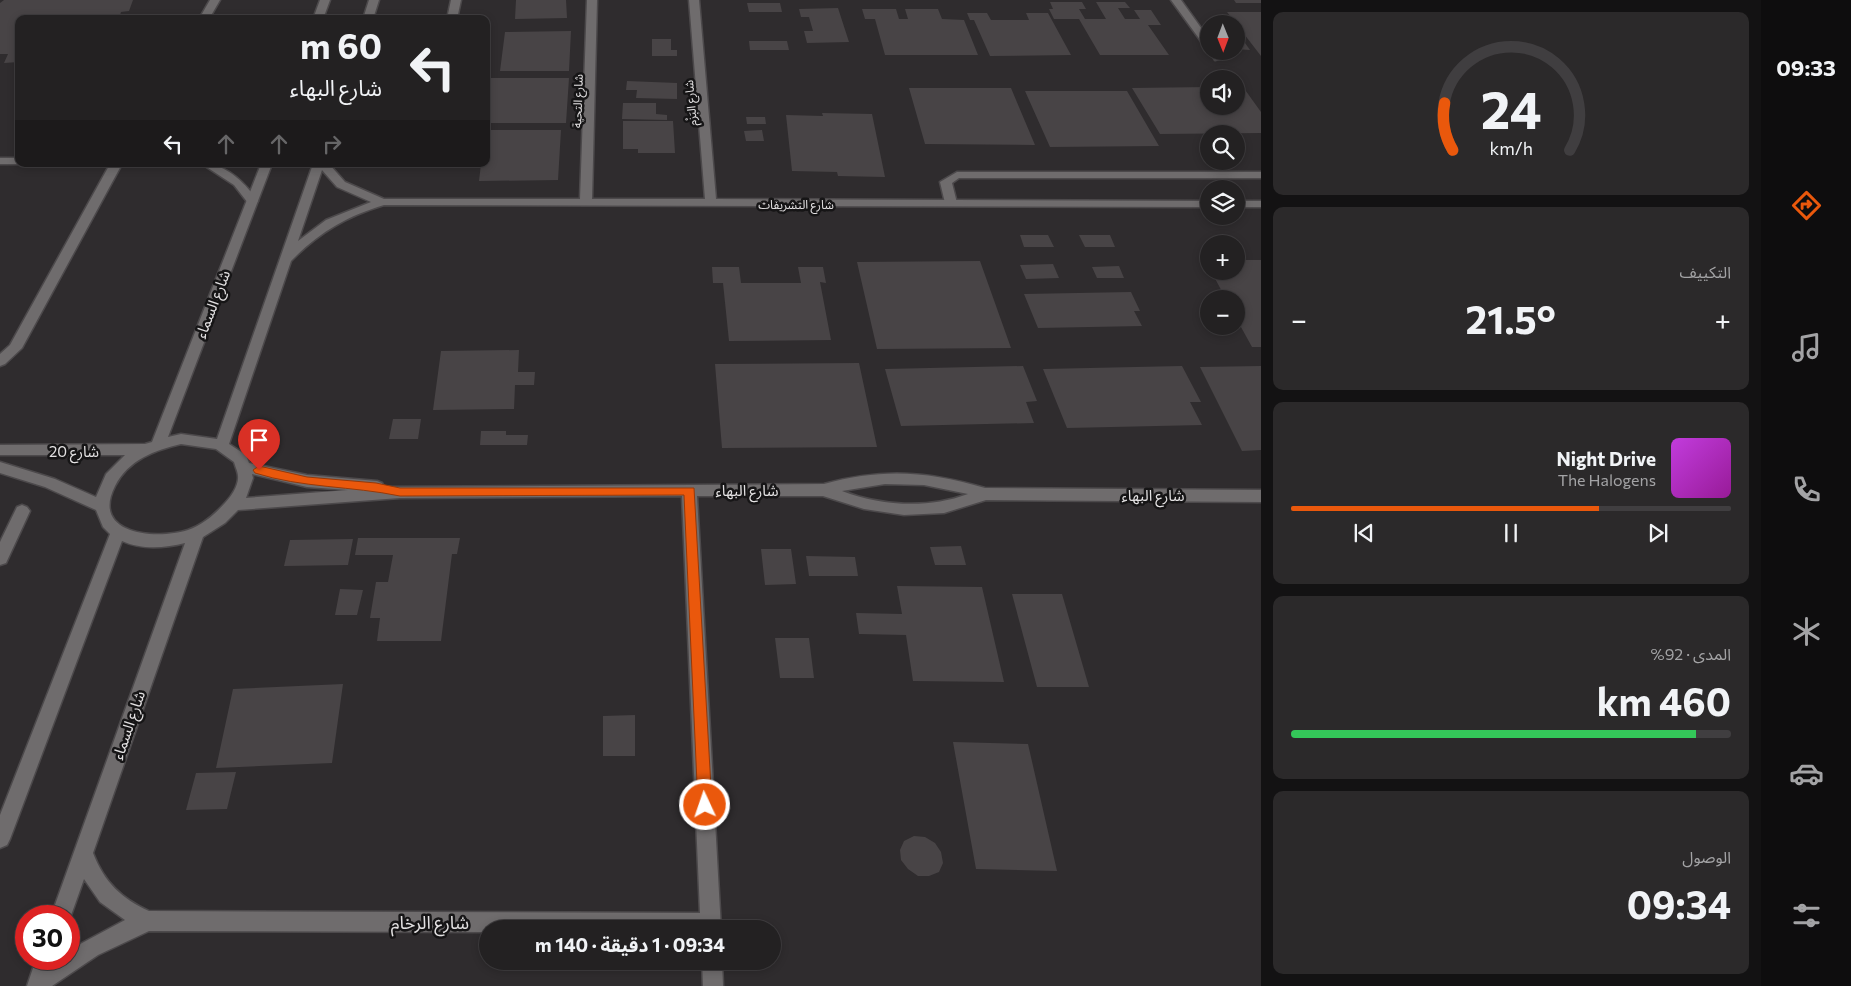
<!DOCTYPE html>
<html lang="ar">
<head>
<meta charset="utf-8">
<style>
  body { margin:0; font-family:Commissioner,"Noto Sans Arabic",sans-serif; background:#2b292a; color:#f1f3f6; direction:rtl; height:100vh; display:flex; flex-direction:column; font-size:19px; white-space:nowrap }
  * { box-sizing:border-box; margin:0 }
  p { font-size:16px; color:#a3a3a5 }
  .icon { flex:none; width:28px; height:28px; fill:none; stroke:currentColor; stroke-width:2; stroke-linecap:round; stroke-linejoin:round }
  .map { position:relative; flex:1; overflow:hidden; direction:ltr }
  .side { display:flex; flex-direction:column; gap:12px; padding:12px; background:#131213; width:500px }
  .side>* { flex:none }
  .guide { position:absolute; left:15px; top:15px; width:475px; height:152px; border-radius:10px; box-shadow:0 2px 8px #0003,0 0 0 1px #403e40; direction:rtl; background:#232122; color:#f1f3f6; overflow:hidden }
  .needle { width:32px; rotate:179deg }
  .tools { position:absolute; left:1200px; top:15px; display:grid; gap:10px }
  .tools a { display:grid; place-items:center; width:45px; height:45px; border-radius:50%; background:#232122; box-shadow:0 2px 8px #0003,0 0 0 1px #403e40; font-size:25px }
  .speed { position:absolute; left:15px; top:905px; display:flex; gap:10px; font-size:25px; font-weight:700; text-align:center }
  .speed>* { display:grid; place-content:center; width:65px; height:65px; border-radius:50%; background:#232122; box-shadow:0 2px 8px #0003,0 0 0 1px #403e40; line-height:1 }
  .speed .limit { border:8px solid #d22; background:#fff; color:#111 }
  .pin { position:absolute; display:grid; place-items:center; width:42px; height:42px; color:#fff; margin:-51px -21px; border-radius:50% 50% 50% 0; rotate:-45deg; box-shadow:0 0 5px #0007 }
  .pin .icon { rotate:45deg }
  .me { position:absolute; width:55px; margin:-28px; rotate:357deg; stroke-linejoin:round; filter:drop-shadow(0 0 4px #0008) }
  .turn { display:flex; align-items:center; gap:18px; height:105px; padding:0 25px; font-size:22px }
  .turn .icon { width:65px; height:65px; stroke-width:2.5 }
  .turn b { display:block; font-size:35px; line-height:42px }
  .lanes { display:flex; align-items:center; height:48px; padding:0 25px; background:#0003; justify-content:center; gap:25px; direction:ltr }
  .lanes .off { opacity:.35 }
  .big { font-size:38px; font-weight:700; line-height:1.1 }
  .side .tile { flex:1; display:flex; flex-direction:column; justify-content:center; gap:8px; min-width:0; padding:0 18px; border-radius:10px; background:#2b292a }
  .side .dial { align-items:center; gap:0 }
  .dial svg { height:130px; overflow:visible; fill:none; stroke:#403e40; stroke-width:7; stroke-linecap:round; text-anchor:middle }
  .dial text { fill:#f1f3f6; stroke:none }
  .song { display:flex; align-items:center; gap:15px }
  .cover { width:60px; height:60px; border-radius:8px; background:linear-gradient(135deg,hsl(290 70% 55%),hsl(300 70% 35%)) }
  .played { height:5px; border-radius:2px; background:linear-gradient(90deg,#ea580c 70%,#403e40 70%) }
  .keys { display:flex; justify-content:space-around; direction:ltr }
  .heat { display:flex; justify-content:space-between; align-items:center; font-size:28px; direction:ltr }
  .charge { height:8px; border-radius:4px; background:linear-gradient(90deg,#34c759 92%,#403e40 0) }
  .trip { position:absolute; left:479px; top:920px; width:302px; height:50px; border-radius:25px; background:#232122; box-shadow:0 2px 8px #0003,0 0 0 1px #403e40; font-weight:700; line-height:50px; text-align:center; direction:rtl }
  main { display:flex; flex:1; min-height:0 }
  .tab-bar { display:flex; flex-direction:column; width:90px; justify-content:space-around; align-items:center; background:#0e0d0e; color:#a3a3a5 }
  .tab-bar .icon { width:35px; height:35px }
  .tab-bar .active { color:#ea580c }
  .tab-bar b { font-size:22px; color:#f1f3f6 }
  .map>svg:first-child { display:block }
</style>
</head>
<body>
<main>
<nav class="tab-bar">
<b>09:33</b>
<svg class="icon active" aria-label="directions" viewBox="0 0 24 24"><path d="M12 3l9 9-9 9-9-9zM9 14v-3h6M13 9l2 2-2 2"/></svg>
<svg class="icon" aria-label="music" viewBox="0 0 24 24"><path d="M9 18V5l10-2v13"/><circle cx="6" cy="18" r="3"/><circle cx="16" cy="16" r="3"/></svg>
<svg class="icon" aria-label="phone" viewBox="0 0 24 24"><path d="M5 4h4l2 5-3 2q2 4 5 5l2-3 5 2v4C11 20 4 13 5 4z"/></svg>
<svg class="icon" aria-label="climate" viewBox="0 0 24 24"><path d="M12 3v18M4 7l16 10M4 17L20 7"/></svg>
<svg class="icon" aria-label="car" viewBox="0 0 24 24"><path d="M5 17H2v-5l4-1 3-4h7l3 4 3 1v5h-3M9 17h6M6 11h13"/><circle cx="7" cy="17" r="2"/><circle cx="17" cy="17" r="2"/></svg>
<svg class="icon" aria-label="filters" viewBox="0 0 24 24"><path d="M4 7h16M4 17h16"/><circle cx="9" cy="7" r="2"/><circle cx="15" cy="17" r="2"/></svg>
</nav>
<section class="side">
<div class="tile dial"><svg viewBox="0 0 100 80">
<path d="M14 69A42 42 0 1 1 86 69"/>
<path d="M14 69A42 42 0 0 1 9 40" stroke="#ea580c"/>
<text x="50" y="56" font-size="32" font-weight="700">24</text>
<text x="50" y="72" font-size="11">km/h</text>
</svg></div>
<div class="tile"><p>التكييف</p>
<div class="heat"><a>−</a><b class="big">21.5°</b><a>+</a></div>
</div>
<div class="tile">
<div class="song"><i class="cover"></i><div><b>Night Drive</b><p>The Halogens</p></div></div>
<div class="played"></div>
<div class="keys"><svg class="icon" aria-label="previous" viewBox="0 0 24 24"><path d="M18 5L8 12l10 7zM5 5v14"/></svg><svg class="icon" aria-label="pause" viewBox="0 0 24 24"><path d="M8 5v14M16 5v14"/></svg><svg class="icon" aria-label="next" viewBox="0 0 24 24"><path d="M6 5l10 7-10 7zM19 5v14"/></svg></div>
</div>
<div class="tile"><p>المدى · 92%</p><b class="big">460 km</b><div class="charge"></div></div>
<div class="tile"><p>الوصول</p><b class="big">09:34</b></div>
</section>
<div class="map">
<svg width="1261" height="986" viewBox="0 0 1261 986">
  <rect width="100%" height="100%" fill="#2f2c2e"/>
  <path fill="#484446" d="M4 0H133L129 11 121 12 119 19H19V62L4 63 8 54H0V3Z
    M516 0H566L567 18 515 19Z
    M1234 0H1261V3H1236Z
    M1050 2H1082L1086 9H1079L1085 19H1106L1096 2H1125L1130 8H1118L1125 19H1140L1134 10H1151L1161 25H1148L1169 55H1100L1079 19H1054L1049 9H1053Z
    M747 3H780L782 12H749Z
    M838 8 849 42 807 43 804 31H813L809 17H801L799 9Z
    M862 9H896L899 19H908L905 9H938L942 19 964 20 978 55H885L875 19H865Z
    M1227 12H1261V56Z
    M967 13H987L991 20H1029L1026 13H1048L1071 55 990 56 974 20H970Z
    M1236 30 1250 50 1236 49Z
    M571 31 569 71H500L505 32Z
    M652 39H671V50H677V56H652Z
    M749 41H787L789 50H750Z
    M486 78H569L566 123H486Z
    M627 81 677 83V99L636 98 637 90H626Z
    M1209 87V106H1236V87H1243L1261 112V133L1160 134 1132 88Z
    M909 88H1011L1035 145 925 144Z
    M1025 91H1127L1159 146 1050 147Z
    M623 103H656V114L667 115V120L622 119Z
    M822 113 872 114 885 177 838 176 837 172 792 171 786 115 823 116Z
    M746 117H765L766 124H747Z
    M623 121H673L675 153H638V149H623Z
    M486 130H561L558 180 479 181 481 164H486Z
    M762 130 764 141H746L744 131Z
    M1020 235H1048L1054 247H1024Z
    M1079 235H1110L1115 247H1085Z
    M1236 260H1261V347H1252L1236 318V299H1226L1211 271H1236Z
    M980 261 1011 348 877 349 857 262Z
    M1053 264 1059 278 1026 279 1020 265Z
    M1119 266 1124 278H1097L1092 267Z
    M712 267H739L741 283H801L798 267H823L826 283 820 282 831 340 729 341 723 283H713Z
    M1131 292 1140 311H1134L1142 326 1038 328 1024 294Z
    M519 350 518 372H535L534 385H515L514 409 433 410 441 351Z
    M859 363 877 447 722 448 715 364Z
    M1023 366 1037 401 1026 402 1034 423 901 426 885 369Z
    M1182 366 1201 402H1190L1202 425 1067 428 1043 369Z
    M1261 366V450L1242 451 1200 367Z
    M393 419H421L418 439H389Z
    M481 431H506V435H528L527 445H480Z
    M358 538H460L457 554H452L441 641H377L380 618H370L376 582H388L393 555H355Z
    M353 539 348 565 284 566 290 540Z
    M961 546 966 565H935L930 547Z
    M761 549H791L796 584 765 585Z
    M806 556 855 557 858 576H809Z
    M897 586 982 587 1004 682 913 681 906 635 859 634 856 613 902 614Z
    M340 589 363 590 357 615H335Z
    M1012 594H1062L1089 687H1037Z
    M775 638H809L814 678H780Z
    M343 684 332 763 216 768 233 689Z
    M635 715V756H603V716Z
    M953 742 1028 744 1057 871 976 869Z
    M236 772 227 809 186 810 196 773Z
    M914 836 925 837 935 843 941 852 943 863 939 872 929 876H918L908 869 901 860 900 850 904 841Z"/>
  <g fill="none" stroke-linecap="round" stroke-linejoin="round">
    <defs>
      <path id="lane" d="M210 0H220L209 19H199Z
        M451 0H461L457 19H447Z
        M0 158H19V164H21H0Z
        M110 164H122L22 348 5 364 0 366V354L10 345Z
        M202 164C226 163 245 183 258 201L256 203H248L234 185Z
        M957 172H1261V178H959L952 183 957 203 951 206 945 203 940 182Z"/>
      <path id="street" d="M320 0H330L323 19H313Z
        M369 0H379L373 19H363Z
        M587 0H597L592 199H705L689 0H699L716 199 1209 201V207L384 205C347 216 318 233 291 261L229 444 246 455 249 463 307 475 377 481 382 483 384 487 824 484C882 468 927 471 985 488L1261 490V502L986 500 944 513 904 515 864 509 823 496H697L721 929H488V932L149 931 98 955 52 986H27L36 959H69V950L125 920 100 902 84 879 69 921V916H51L185 543C165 548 142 550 122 541L10 839 7 845 0 848V815L110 534 103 527 96 510 45 487 0 473V462L55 479 96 497 106 474 125 455H0V445L145 444 152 442 261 164H272L168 437 181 434 217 439 313 164H329L345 182 384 199H580ZM322 170 337 187 371 202 326 220 298 241ZM181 444 216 449 234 462C235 466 238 472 238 476 239 485 231 497 225 503 215 514 203 525 188 530 157 540 90 535 115 486 128 460 155 450 181 444ZM252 474 307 487 348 490 246 498 253 478ZM885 484 924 485 968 494C928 509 881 506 842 491ZM682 496 700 913 149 911C122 899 104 882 93 853L203 537 225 523 238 510 400 498Z
        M1171 0H1181L1209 39V49L1206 48Z
        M1209 50 1218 51 1223 58 1215 60Z
        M1236 201H1261V207H1236Z
        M22 505 27 507 30 511 6 563 0 565V542L17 507Z
        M702 961H722L723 986H703Z"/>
    </defs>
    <use href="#lane" stroke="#4c494b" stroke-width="3"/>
    <use href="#street" stroke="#4c494b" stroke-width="3"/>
    <use href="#lane" fill="#6f6c6d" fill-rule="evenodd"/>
    <use href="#street" fill="#6f6c6d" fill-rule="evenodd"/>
  </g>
  <path fill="#ea580c" stroke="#983908" d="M259 466 307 477 376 483 400 488H694L712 805 710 810 705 812 700 810 698 805 684 495 400 496C352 486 302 488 255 473L253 470Z"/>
  <g text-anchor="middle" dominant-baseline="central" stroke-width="5" stroke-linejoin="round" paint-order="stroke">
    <g font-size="12" fill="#e3e1e2" stroke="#161516">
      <text transform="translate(577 101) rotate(-88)">شارع التحية</text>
      <text transform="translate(690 103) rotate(-95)">شارع البَزْم</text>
      <text x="796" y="204">شارع التشريفات</text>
    </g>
    <g font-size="15" fill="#e3e1e2" stroke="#161516">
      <text transform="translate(212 304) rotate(-69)">شارع السماء</text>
      <text x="74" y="451">شارع 20</text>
      <text x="747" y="490">شارع البهاء</text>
      <text x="1153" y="495">شارع البهاء</text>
      <text transform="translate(128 725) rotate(-71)">شارع السماء</text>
    </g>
    <g font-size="18" fill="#e3e1e2" stroke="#161516">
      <text x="430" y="922">شارع الرخام</text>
    </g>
  </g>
</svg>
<div class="tools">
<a><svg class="needle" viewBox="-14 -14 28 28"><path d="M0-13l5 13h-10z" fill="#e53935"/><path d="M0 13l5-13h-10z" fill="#a3a3a5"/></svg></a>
<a><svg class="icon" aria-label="sound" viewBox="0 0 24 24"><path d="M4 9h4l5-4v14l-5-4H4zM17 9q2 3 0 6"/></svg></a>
<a><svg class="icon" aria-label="search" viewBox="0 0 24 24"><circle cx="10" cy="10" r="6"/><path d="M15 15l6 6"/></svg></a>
<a><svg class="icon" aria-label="layers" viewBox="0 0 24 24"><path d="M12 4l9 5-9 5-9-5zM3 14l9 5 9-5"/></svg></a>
<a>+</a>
<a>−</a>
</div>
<div class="speed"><div class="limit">30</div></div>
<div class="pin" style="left:259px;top:470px;background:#d93025"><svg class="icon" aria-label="arrive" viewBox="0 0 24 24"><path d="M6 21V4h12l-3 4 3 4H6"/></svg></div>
<svg class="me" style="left:705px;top:805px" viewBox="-20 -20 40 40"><circle r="17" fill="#ea580c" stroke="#fff" stroke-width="3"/><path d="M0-11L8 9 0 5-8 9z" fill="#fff"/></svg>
<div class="trip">09:34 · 1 دقيقة · 140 m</div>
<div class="guide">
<div class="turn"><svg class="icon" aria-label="left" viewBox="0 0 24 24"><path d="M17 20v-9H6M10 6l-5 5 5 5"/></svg><div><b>60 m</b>شارع البهاء</div></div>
<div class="lanes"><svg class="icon" aria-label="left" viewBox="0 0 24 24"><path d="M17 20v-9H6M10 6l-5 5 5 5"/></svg><svg class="icon off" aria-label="ahead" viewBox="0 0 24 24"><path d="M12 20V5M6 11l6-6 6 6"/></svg><svg class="icon off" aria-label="ahead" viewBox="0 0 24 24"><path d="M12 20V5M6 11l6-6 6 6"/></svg><svg class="icon off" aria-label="right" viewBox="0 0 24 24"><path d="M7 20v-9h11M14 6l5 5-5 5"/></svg></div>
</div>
</div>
</main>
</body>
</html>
